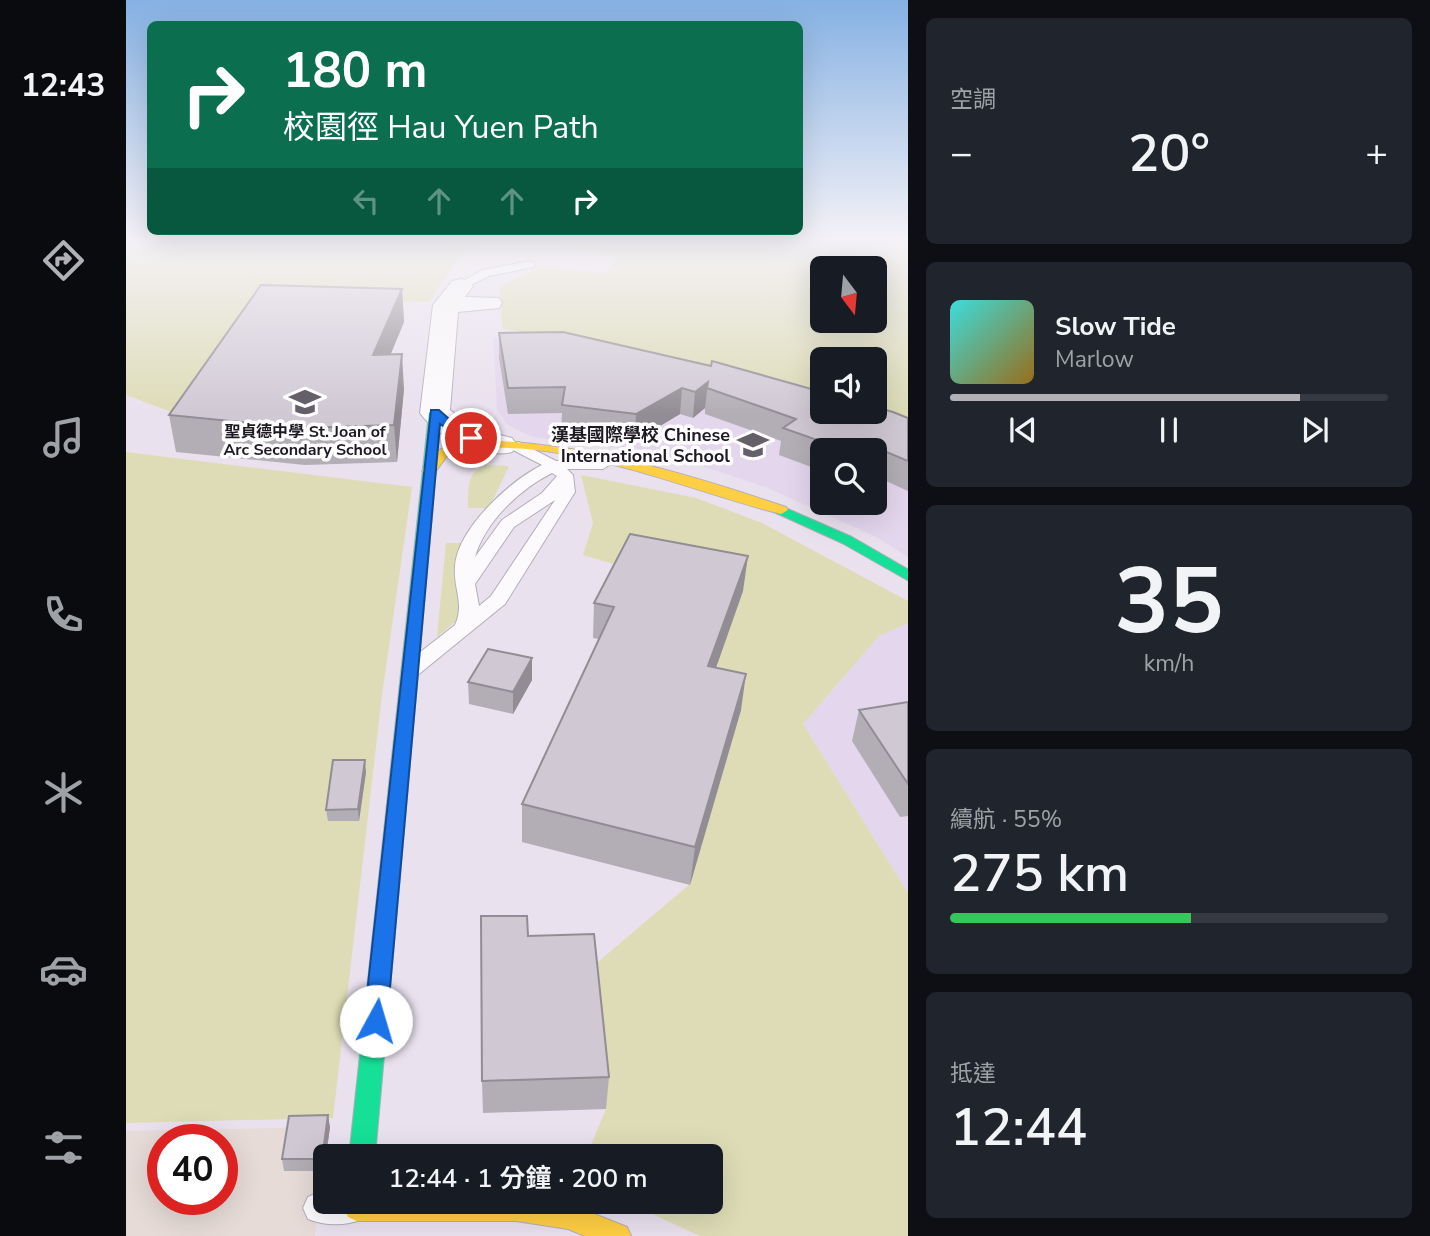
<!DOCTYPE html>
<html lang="zh-TW">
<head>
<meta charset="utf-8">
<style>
  body { margin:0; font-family:"Nunito Sans","Noto Sans TC",sans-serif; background:#20242c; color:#f1f3f6; height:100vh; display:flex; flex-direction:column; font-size:26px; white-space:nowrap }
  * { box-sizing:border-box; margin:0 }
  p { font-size:23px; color:#9ea1a6 }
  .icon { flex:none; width:38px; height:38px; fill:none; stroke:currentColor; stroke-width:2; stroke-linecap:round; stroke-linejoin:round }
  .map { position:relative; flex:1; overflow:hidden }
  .sheet { display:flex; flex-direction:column; gap:18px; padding:18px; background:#0d0f14; width:522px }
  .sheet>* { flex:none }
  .hud { position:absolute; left:21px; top:21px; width:656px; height:214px; border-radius:10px; box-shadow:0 7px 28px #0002; background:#0b6e4f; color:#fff; overflow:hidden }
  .needle { width:46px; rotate:164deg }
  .controls { position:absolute; left:684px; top:256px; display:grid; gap:14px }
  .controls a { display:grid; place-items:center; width:77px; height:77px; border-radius:10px; background:#171b24; box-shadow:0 7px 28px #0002; font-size:35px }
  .speed { position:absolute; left:21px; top:1124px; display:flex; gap:14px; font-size:35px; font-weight:700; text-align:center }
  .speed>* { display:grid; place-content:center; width:91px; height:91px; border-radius:50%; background:#171b24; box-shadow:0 7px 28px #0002; line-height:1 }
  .speed .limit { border:10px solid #d22; background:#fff; color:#111 }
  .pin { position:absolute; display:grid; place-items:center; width:60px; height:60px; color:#fff; margin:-30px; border:4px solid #fff; border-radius:50%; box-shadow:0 2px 7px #0007 }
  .me { position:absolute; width:77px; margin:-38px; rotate:6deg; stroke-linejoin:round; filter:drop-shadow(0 0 5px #0008) }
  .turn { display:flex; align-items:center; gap:24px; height:147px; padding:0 21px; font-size:32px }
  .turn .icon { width:91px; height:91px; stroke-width:2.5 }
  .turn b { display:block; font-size:49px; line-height:60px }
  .lanes { display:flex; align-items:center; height:66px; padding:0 21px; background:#0003; justify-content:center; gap:35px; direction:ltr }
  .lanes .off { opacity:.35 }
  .big { font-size:52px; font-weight:600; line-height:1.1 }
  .sheet .card { flex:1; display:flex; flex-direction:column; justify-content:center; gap:10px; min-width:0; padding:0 24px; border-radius:10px; background:#20242c }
  .sheet .dial { align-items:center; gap:0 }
  .dial b { font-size:91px; line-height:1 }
  .song { display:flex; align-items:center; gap:21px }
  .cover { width:84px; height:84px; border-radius:10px; background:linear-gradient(135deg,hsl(180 70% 55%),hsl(40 70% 35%)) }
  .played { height:7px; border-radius:4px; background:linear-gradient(90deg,#b2b0b7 80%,#363941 80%) }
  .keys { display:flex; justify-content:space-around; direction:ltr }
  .heat { display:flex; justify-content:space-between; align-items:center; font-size:38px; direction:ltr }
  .charge { height:10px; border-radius:5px; background:linear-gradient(90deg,#34c759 55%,#363941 0) }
  .trip { position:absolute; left:187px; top:1144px; width:410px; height:70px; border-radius:10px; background:#171b24; box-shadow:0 7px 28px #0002; font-weight:600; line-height:70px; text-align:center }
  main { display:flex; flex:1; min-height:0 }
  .tab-bar { display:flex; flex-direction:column; width:126px; justify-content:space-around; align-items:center; background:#090b0e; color:#9ea1a6 }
  .tab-bar .icon { width:49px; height:49px }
  .tab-bar .on { color:#b2b0b7 }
  .tab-bar b { font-size:32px; color:#f1f3f6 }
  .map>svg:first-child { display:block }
</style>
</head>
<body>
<main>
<nav class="tab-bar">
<b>12:43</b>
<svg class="icon on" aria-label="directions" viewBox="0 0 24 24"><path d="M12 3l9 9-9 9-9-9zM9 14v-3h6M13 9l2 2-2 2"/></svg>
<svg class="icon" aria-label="music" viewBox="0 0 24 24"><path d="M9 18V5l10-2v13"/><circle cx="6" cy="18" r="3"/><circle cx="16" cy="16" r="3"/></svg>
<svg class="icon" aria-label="phone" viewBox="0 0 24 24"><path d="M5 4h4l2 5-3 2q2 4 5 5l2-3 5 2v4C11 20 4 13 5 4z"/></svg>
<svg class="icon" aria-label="climate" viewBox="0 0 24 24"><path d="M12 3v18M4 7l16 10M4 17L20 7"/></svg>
<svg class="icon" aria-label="car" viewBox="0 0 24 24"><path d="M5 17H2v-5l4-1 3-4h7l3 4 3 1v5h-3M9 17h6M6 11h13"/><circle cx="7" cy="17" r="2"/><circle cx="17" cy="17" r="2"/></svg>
<svg class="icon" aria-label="filters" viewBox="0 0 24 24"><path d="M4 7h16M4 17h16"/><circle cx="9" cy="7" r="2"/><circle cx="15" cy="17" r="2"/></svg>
</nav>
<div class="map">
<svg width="783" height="1236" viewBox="0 0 783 1236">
  <rect width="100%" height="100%" fill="#e9e1ee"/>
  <path fill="#e6dbd6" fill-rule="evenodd" d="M204 1127 189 1236H0V1131ZM37 1139H96V1199H37Z"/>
  <path fill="#e4d6ed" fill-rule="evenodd" d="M367 337 545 369 782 439V557L752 538 642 488 540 454 406 437 380 424 371 409ZM696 450H749V502H696Z
    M782 623V893L677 724 753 636Z"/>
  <path fill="#dddcb6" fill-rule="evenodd" d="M0 242H368L340 248 303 302 134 298 48 413 0 395Z
    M414 242H782V425L749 411V359H696V400L376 328 374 286 414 267 479 273 492 258ZM696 268H749V320H696Z
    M0 452 286 487 256 695 207 1118 0 1123Z
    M361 465 383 466 363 508H342C343 489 339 472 361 465Z
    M455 475 570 498 636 523 782 601V623L753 636 677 724 782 893V1236H574L500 1202H584V1157H460L480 1109 466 967 564 884 615 710 591 664 617 591 501 568 457 555 467 523Z
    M320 543H337L332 619 311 637Z"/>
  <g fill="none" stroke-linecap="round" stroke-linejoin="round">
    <defs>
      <path id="lane" d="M404 261 408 263V267L363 276 335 290 329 286 356 270Z
        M393 442 430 461 477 459 485 464 477 469H441L447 475 449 492 379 604 293 674H279L276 669 279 664 329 625C339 604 327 588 329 566 332 528 384 481 416 465L387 450V444ZM426 473 431 476 416 493 376 520 349 557C359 522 394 489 426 473ZM429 500 365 596 353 606 349 584 388 527Z
        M193 1192H200V1202H240L242 1208 237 1219C220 1226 199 1226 182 1219L177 1208 182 1197Z"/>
      <path id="street" d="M335 279 344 281 347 286 339 297 373 298 376 303 373 308 332 312 324 410 346 428 386 438 391 445 386 452C356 459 312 438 294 413L307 305 326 281Z"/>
      <path id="fast" d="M309 409 315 413 249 1157H223L303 413Z
        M655 506 726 537 783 570V581L716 543 650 513 648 510 650 507Z"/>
      <path id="slow" d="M348 440C455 442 559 473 660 507L662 510 655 514C555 489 427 430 323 453L308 474 303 475 296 471C311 445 320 446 348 440Z
        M220 1202H438L501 1227 505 1236H459L442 1229 390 1221H231L222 1217 218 1208Z"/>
    </defs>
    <use href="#lane" stroke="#b4adb8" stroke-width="2"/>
    <use href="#street" stroke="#b4adb8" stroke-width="2"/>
    <use href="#fast" stroke="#b4adb8" stroke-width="2"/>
    <use href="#slow" stroke="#b4adb8" stroke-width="2"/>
    <use href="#lane" fill="#fcfafc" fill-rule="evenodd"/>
    <use href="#street" fill="#fcfafc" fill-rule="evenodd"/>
    <use href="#fast" fill="#16e098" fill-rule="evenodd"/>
    <use href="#slow" fill="#ffcf43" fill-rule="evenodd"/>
  </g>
  <path fill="#b3adb6" d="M276 289 278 322 264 354 278 389 271 462 179 465 50 452 43 415Z
    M373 333 782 418V491L749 476V450H696V471L653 455 655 441 579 414V408L567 418 554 414 509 441 435 431 436 413 382 414 373 358Z
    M617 591 590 667 615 710 564 885 396 842V804L473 639 467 638 468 603Z
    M406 658V680L387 714 343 704 342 682Z
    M782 702V816L774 817 726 741 733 710Z
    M240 772 233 821H202L200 810Z
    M402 936 483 1077 480 1109 357 1113 356 1081Z
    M204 1127 198 1171H158L156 1159Z"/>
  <path fill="#928d94" d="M276 289 278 322 250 390 247 355Z
    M276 354 278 389 271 462 268 425Z
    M582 382 579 408 567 418 569 392Z
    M556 388 554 414 509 441 510 414Z
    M622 556 617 591 578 702 582 666Z
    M406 658V680L387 714V692Z
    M620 674 615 710 564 885 569 847Z
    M239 760 240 772 233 821 232 809Z
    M202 1115 204 1127 198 1171 196 1159Z"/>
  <path fill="#d0c9d4" stroke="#928d94" stroke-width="2" d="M135 285 276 289 247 355 276 354 268 425 175 428 43 415Z
    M437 332 585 366 586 361 696 392V411H749V407L767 412 782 418V461L744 445 738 450H719L657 428 670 419 581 388 582 382 569 392 556 388 510 414 436 405 439 387 382 388 373 333Z
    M504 534 622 556 582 666 620 674 569 847 396 804 488 607 468 603Z
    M362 649 406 658 387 692 342 682Z
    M782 702V784L733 710Z
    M207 760H239L232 809 200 810Z
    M355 916H401L402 936 468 934 483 1077 356 1081Z
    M202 1115 196 1159H156L163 1116Z"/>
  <linearGradient id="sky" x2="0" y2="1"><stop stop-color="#85b1e3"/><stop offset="0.58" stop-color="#f5f2f7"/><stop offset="1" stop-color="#f5f2f7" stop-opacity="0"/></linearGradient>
  <rect width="783" height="415" fill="url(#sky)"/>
  <path fill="#1a73e8" stroke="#114b97" stroke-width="2" d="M305 410H313L331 426 351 438 340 441 314 424 261 1021 258 1028 250 1031 242 1028 238 1021Z"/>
  <defs>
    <symbol id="school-bare" viewBox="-9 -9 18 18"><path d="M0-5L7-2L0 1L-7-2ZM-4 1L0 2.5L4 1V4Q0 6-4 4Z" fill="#655f69" stroke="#fff" stroke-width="2.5" paint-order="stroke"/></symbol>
  </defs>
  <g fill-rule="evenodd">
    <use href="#school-bare" x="157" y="380" width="44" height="44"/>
    <use href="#school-bare" x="605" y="423" width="44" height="44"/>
  </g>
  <g text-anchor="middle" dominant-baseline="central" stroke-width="7" stroke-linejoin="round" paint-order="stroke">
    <g font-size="16" font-weight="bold" fill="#1e1922" stroke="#fff">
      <text x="179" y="432">聖貞德中學 St. Joan of<tspan x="179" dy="18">Arc Secondary School</tspan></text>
    </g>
    <g font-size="18" font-weight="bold" fill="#1e1922" stroke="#fff" text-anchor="end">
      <text x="604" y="435">漢基國際學校 Chinese<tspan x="604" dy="21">International School</tspan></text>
    </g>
  </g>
</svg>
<div class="controls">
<a><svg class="needle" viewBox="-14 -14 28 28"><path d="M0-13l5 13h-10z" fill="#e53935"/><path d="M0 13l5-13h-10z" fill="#9ea1a6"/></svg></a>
<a><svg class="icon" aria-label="sound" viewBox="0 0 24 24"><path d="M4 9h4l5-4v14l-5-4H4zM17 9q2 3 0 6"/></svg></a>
<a><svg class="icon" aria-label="search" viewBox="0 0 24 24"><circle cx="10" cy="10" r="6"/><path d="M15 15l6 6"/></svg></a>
</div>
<div class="speed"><div class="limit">40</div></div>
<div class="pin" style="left:345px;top:438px;background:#d93025"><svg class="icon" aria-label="arrive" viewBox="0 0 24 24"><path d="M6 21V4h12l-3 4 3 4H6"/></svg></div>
<svg class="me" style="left:250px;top:1021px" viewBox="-20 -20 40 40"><circle r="19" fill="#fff"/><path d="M0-13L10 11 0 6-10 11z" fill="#1a73e8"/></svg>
<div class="trip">12:44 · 1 分鐘 · 200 m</div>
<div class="hud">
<div class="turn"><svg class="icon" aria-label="right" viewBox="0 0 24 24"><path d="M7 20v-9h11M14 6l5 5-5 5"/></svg><div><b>180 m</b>校園徑 Hau Yuen Path</div></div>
<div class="lanes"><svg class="icon off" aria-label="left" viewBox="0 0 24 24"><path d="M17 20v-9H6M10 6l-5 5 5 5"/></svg><svg class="icon off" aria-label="ahead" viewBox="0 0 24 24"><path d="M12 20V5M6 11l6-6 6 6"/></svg><svg class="icon off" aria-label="ahead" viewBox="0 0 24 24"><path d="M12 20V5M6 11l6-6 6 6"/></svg><svg class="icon" aria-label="right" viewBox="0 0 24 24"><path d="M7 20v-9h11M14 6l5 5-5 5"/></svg></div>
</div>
</div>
<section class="sheet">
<div class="card"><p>空調</p>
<div class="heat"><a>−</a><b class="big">20°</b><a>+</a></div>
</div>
<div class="card">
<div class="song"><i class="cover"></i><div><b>Slow Tide</b><p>Marlow</p></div></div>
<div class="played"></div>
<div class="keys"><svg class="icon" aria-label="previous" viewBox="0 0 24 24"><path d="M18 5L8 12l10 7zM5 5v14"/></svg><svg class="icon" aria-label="pause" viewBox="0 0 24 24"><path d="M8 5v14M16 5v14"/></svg><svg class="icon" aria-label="next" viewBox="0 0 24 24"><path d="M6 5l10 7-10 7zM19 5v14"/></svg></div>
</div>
<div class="card dial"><b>35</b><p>km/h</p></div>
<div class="card"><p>續航 · 55%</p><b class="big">275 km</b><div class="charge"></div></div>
<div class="card"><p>抵達</p><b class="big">12:44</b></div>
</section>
</main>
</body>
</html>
